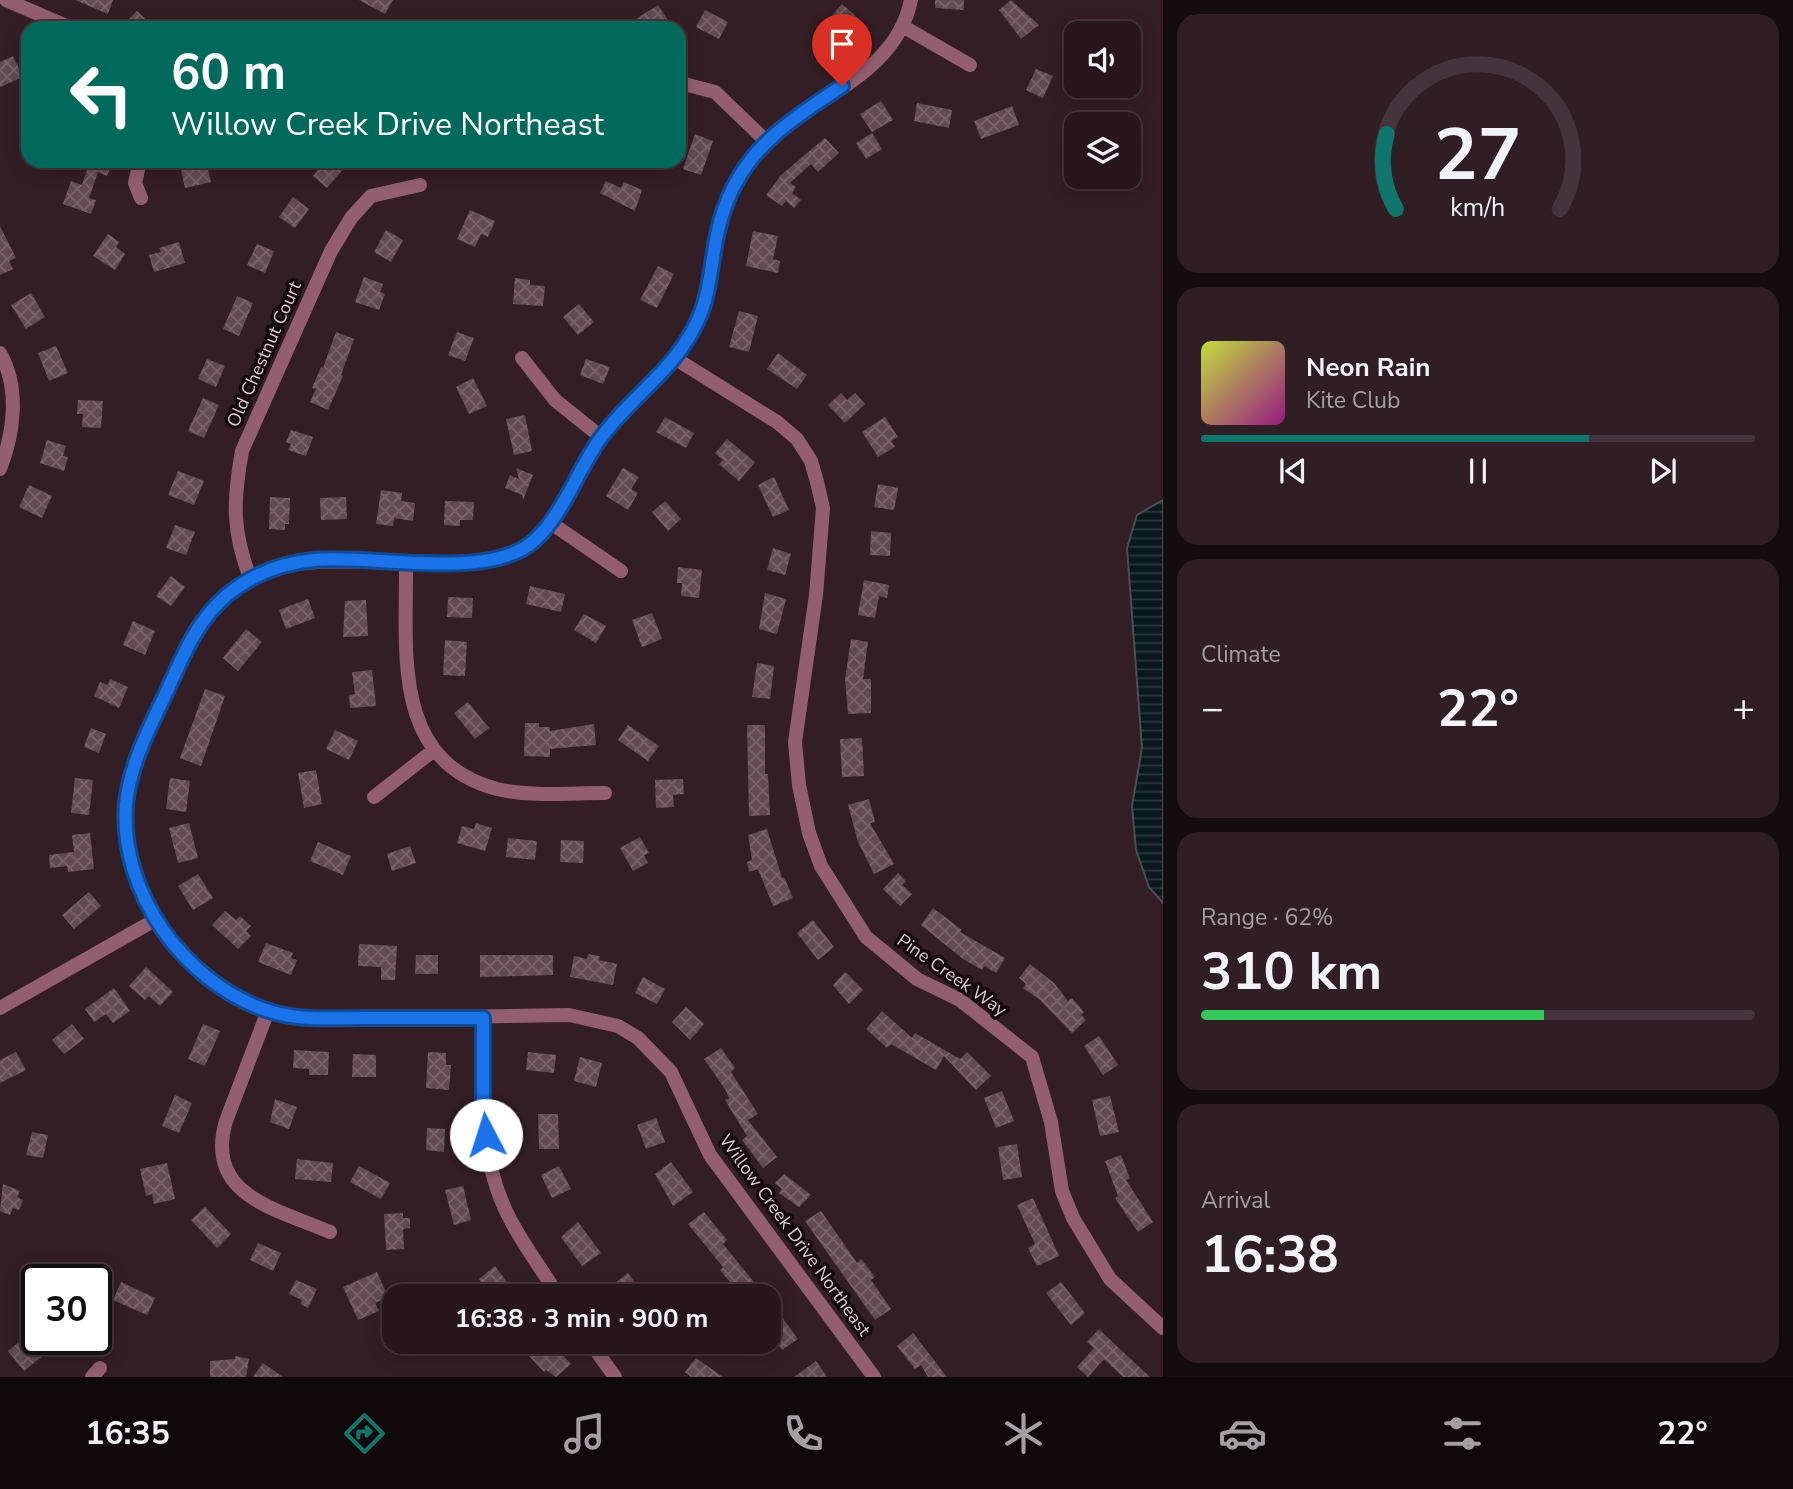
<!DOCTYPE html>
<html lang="en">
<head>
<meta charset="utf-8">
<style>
  body { margin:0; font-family:"Nunito Sans",sans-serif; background:#2f1f25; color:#f1f3f6; height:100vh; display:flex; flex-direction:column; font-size:26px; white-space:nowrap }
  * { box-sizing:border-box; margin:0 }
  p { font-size:23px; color:#a49fa3 }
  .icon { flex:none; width:38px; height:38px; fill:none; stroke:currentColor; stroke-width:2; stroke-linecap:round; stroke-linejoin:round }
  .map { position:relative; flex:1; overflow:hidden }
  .side { display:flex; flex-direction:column; gap:14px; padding:14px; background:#150c0f; width:630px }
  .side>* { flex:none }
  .banner { position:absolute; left:21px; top:21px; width:665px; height:147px; border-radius:21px; box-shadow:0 4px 18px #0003,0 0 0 2px #43353b; background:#00695c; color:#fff; overflow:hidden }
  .fabs { position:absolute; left:1064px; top:21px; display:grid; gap:14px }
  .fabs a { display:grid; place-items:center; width:77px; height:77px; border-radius:14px; background:#27161c; box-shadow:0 4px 18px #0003,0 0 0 2px #43353b; font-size:35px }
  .speed { position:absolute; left:21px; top:1264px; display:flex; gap:14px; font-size:35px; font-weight:700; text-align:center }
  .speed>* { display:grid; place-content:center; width:91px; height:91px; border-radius:50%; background:#27161c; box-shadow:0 4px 18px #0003,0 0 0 2px #43353b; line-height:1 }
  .speed .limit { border:4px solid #111; border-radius:10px; background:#fff; color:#111 }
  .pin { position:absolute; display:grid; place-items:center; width:60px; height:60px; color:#fff; margin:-72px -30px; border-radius:50% 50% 50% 0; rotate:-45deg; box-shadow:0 0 7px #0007 }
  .pin .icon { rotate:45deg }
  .me { position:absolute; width:77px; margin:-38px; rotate:355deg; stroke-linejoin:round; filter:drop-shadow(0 0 5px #0008) }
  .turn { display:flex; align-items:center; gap:24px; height:147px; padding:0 35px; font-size:32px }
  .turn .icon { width:91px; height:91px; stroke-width:2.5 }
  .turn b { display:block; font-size:49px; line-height:60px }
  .big { font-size:52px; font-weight:700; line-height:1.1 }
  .side .widget { flex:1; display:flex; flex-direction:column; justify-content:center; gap:10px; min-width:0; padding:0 24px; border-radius:21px; background:#2f1f25 }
  .side .dial { align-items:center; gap:0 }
  .dial svg { height:182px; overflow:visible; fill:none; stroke:#43353b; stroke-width:7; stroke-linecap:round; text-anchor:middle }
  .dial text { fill:#f1f3f6; stroke:none }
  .song { display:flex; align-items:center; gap:21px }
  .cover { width:84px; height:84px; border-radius:10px; background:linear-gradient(135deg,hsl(70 70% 55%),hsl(310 70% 35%)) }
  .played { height:7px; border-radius:4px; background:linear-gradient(90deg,#0f766e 70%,#43353b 70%) }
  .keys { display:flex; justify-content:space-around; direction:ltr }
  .heat { display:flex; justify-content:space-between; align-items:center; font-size:38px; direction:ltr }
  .charge { height:10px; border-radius:5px; background:linear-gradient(90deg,#34c759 62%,#43353b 0) }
  .trip { position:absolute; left:382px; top:1284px; width:399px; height:70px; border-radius:21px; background:#27161c; box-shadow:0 4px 18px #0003,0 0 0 2px #43353b; font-weight:700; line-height:70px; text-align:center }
  .tabs { display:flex; height:112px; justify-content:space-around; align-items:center; background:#10090b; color:#a49fa3 }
  .tabs .icon { width:49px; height:49px }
  .tabs .current { color:#0f766e }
  .tabs b { font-size:32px; color:#f1f3f6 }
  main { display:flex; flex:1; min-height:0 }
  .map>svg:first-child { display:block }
</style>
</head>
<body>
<main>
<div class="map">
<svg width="1163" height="1377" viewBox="0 0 1163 1377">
  <defs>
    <pattern id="water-rules" width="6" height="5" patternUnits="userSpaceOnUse" patternTransform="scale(1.75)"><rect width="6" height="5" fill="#09181b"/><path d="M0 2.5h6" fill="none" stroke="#2c383b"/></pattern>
    <pattern id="building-cross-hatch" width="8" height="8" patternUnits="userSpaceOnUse" patternTransform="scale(1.75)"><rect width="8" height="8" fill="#634a52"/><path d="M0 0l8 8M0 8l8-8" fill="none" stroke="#79636a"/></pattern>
  </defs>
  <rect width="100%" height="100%" fill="#341e25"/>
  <path fill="url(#water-rules)" stroke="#494f52" stroke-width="2" d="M1163 500V903L1149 887 1136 850 1132 806 1142 748 1127 548 1137 515Z"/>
  <path fill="url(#building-cross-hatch)" d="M75 0H113L108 14Z
    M359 0H393L385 14Z
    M935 0H964V10L935 8Z
    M1011 0 1039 25 1021 39 999 10Z
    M842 4 859 19 835 45 819 30Z
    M658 5 668 20 656 28H622Z
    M705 10 728 22 719 39 696 27Z
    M137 11 155 28H120Z
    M13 56 23 77 0 87V62Z
    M1036 69 1053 76 1043 98 1026 90Z
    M881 101 893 120 872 132 860 114Z
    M917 103 952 110 949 128 914 121Z
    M1012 106 1019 125 981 139 974 121Z
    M872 133 882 149 866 159 856 143Z
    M695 134 713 141 701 175 683 169Z
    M825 138 839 153 818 172 811 164 790 183 796 187 792 193 801 200 794 208 786 201 782 206 766 195 781 175Z
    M90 161H113L107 176 98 172 89 198 96 200 91 214 63 204 71 181 82 185Z
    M187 161H206L211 182 185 188 181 170 189 168Z
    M326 161H350L327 188 313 176Z
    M606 181 621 188 624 182 642 190 635 211 600 193Z
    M293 197 309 209 295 228 279 217Z
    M470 210 495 221 488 237 481 234 475 247 457 239Z
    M0 226 16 258 9 261 13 269 0 275Z
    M386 230 403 240 391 262 374 252Z
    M753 231 778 236 773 259 780 261 778 273 746 266Z
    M108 234 119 242 116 247 125 254 115 270 93 256Z
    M179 242 185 263 154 272 149 255 161 252 159 248Z
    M257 244 274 251 265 273 247 265Z
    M658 266 674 274 657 308 640 300Z
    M364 277 383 284 380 292 385 294 379 310 355 302Z
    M515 278 530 280V285L545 286 543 306 513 304Z
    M31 293 45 317 26 329 11 305Z
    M237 296 253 303 239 336 223 329Z
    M579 304 594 322 578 335 563 317Z
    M739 311 758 316 749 352 729 347Z
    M336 332 354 339 341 375 343 376 328 410 310 402 316 389 312 388 321 367 323 368Z
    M457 332 474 338 465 361 448 355Z
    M56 346 68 373 49 381 38 353Z
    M778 353 807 375 797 389 767 369Z
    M207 359 225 366 216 387 198 379Z
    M586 359 610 367 603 384 580 375Z
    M473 378 487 406 469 414 456 387Z
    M841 393 847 400 855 393 865 404 845 423 828 405Z
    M203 398 219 405 204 438 188 431Z
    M78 400 103 401 101 428 82 427 83 414H77Z
    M525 415 532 451 514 455 506 419Z
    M665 417 694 433 686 448 656 432Z
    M885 417 898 437 891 441 895 447 878 457 862 432Z
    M291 430 313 437 306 456 288 450 291 444 286 442Z
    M727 439 755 462 739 481 719 464 723 460 715 453Z
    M47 440 66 446 63 456 68 457 64 471 40 463Z
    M516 468 533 475 523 500 522 495 505 488 510 475 519 479Z
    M623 468 639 477 631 489 638 493 628 510 606 496Z
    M178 471 204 481 194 505 168 495Z
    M774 477 789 510 773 517 758 485Z
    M878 484 898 488 894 510 874 507Z
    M29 485 52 496 42 518 19 507Z
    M381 490 402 493 401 501 415 503 413 521 394 518 393 526 376 524Z
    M270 497 290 498 289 524H285V530L269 529Z
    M346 497 347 519 321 520 320 498Z
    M445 501 474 502 473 520H460V526L444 525Z
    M665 501 681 519 668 531 652 512Z
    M175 525 195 532 186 555 166 548Z
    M871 531 891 533 890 556 870 555Z
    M773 548 791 554 785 575 767 570Z
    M678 567 702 570 699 598 681 596 682 583H677Z
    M171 576 185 587 171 606 156 596Z
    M864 580 889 585 887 598 879 596 875 618 858 615Z
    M530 586 565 594 561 612 526 604Z
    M765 593 786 599 777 634 759 629Z
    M448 597 473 598 472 618 447 617Z
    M308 599 315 618 286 629 279 610Z
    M366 600 368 636 343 637 345 601Z
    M652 613 662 639 642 647 632 620Z
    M584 614 606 626 596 643 574 630Z
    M133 621 155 631 145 655 123 645Z
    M246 629 262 642 238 671 223 658Z
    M851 639 868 642 863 679H871V713L848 714 845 679Z
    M445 640 467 642 465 676 443 675Z
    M757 663 774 666 770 699 752 697Z
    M372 670 376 706 350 708 349 695 355 694 352 672Z
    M110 679 128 687 119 708 94 696 100 682 108 685Z
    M205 689 225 696 201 766 180 758Z
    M468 702 489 728 475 739 454 713Z
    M525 723H539V727H550V731L594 724 596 745 550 749V757L524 756Z
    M628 725 659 746 648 761 618 740Z
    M747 725H765V774H768L770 815 749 816Z
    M91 728 106 734 99 753 84 747Z
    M335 730 358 741 349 760 326 749Z
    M862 738 864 776 842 777 840 739Z
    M316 770 322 804 304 808 298 773Z
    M75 778 93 780 89 815 71 813Z
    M170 778 190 781 186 812 166 809Z
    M683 779 684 794 673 795 674 807 656 808 655 780Z
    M869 799 875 822 870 823 894 864 874 874 858 842 848 805Z
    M189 823 198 858 178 863 169 828Z
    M476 823 492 828 485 851 457 843 462 826 474 829Z
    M767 829 782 878 784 877 793 898 773 906 758 869 749 872 747 862 752 860 748 835Z
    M90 833 94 869 68 872 67 866 50 868 49 855 74 852 72 835Z
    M640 837 649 853 644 855 648 863 633 871 620 848Z
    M508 838 537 841 535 860 506 857Z
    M561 840 584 841 583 863 560 862Z
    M318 842 351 856 343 875 310 861Z
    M410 846 416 863 392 871 387 854Z
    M898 873 906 881 902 885 912 894 900 906 883 889Z
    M198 874 213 898 193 910 178 886Z
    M89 892 101 906 74 929 62 915Z
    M933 908 962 930 960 932 1005 958 996 973 984 966 982 970 963 959 921 925Z
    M225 911 236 920 240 916 251 926 246 931 251 936 238 949 212 925Z
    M813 920 834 947 818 960 797 933Z
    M266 943 293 953 291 958 297 960 291 975 258 962Z
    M359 944 397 946 395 980H381V967L358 966Z
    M588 954 600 956 599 960 617 964 613 985 570 977 574 956 587 959Z
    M416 955H438V974H415Z
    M480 955H553V975L480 977Z
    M1030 964 1054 983 1068 1001 1072 998 1084 1012 1081 1015 1086 1020 1072 1033 1040 1000 1023 988 1026 984 1019 978Z
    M146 967 173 992 160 1006 149 996 145 1000 129 986Z
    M845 972 863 990 849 1004 833 985Z
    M643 977 665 989 657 1004 635 993Z
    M114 988 130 1011 113 1023 106 1014 94 1022 85 1009Z
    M686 1007 704 1024 690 1040 672 1022Z
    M882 1011 912 1038 915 1033 960 1059 967 1052 991 1076 976 1090 944 1056 936 1070 891 1044 887 1048 866 1029Z
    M72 1024 84 1039 64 1054 52 1040Z
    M203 1024 220 1031 205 1066 188 1059Z
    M1099 1036 1118 1065 1103 1075 1084 1046Z
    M721 1048 735 1068 731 1072 758 1114 748 1120 777 1157 763 1168 742 1140 747 1136 725 1100 729 1098 725 1089 704 1059Z
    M294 1050 329 1052 328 1075H309V1069L293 1068Z
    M16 1052 26 1070 0 1083V1060Z
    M428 1052 446 1053V1065H451L449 1090 426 1088Z
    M528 1052 556 1055 554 1073 526 1070Z
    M353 1054 376 1055V1077H352Z
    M580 1057 602 1063 596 1087 574 1081Z
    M1002 1091 1014 1121 996 1128 984 1098Z
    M175 1095 192 1103 179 1133 162 1126Z
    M1110 1096 1119 1132 1100 1136 1092 1100Z
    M275 1099 297 1107 289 1129 270 1122Z
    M538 1114H558L559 1149H539Z
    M656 1118 665 1142 646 1149 637 1125Z
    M427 1128 445 1129 444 1152 426 1150Z
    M32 1132 48 1135 43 1158 26 1155Z
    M1017 1144 1022 1177 1003 1180 998 1147Z
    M1121 1155 1130 1179 1126 1180 1153 1222 1138 1232 1115 1198 1118 1196 1105 1161Z
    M297 1159 333 1163 331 1182 295 1179Z
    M671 1162 693 1192 673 1206 655 1174Z
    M167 1163 175 1199 154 1204 152 1194 146 1196 140 1169Z
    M359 1166 390 1183 381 1199 350 1182Z
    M559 1166 571 1189 552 1198 541 1175Z
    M784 1174 811 1195 799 1207 779 1193 782 1189 775 1183Z
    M3 1184 20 1191 17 1197 23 1200 19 1210 13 1208 10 1215 0 1211Z
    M463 1186 471 1220 454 1225 445 1190Z
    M1033 1198 1059 1256 1037 1266 1028 1248 1035 1244 1017 1205Z
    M205 1207 231 1234 217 1248 191 1220Z
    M821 1211 857 1263 861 1259 875 1277 871 1280 891 1309 875 1320 805 1221Z
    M704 1212 727 1240 723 1244 758 1287 746 1297H742L720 1270 723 1267 688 1224Z
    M403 1213V1218H410V1228L403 1229 404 1249 386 1250 384 1214Z
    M578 1222 601 1253 582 1266 561 1237Z
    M258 1243 281 1253 273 1271 250 1260Z
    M495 1266 510 1286 492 1297 479 1279Z
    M377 1272 388 1297 375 1303 379 1311 358 1320 343 1287Z
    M628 1273 642 1292 636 1297H617L610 1287Z
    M296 1280 317 1289 308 1308 300 1304 302 1300 289 1294Z
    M121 1282 155 1298 147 1315 113 1300Z
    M1061 1282 1085 1313 1071 1325 1046 1293Z
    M776 1309 798 1339 782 1350 768 1331V1315Z
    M1099 1329 1121 1350 1150 1377H1123L1104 1359 1088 1377 1077 1367 1094 1348 1087 1342Z
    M913 1333 947 1377H928L921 1365 915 1369 897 1346Z
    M33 1341 44 1355 24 1371 8 1351 18 1343 23 1349Z
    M542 1342H551L571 1364 556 1377 546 1370 544 1372 528 1355Z
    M235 1356 249 1359 246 1377H210V1361L235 1359Z
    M696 1358 723 1377H691L685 1372Z
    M816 1361 827 1377H794Z
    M263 1363 283 1377H253Z"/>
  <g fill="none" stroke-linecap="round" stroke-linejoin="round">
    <path stroke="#945e71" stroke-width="14" d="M6 0 71 28
      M904 27 970 65
      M684 84 715 92 765 140
      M140 161 135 183 141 198
      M0 353C20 388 14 433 0 469
      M522 358 555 400 601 437
      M676 359 777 422 797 439 811 461 817 482 823 508 816 595 795 742 799 785 809 833 821 866 866 937 917 979 960 1000 1032 1057 1051 1122 1062 1191 1073 1218 1110 1279 1163 1328
      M551 523 621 571
      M406 562C407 649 390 761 497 789 531 797 570 793 605 793
      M250 578C232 530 233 501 242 451L331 251 351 218 371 196 420 185
      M374 797 434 750
      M0 1008 155 920
      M268 1011 226 1121C204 1196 277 1209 330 1232
      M483 1018C483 1085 477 1158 510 1219 524 1246 543 1271 559 1297
      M590 1342 615 1377
      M92 1377 100 1368
      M874 1377 710 1155 671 1072 638 1038 618 1026 569 1015 307 1019C239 1009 203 979 161 927 135 895 122 843 126 802 131 759 154 718 172 679 179 663 186 645 195 630 211 606 239 581 266 571 339 544 478 587 532 543 564 518 577 472 600 439 630 396 676 370 698 320 704 306 706 290 709 275 716 236 724 200 746 166 791 100 894 85 911 0"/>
  </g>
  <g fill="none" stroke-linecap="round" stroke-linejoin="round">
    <defs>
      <path id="route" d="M486 1135 483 1117V1018C443 1018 402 1018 362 1018 330 1018 297 1021 266 1010 184 982 119 892 126 804 130 764 150 727 167 691 183 656 196 622 226 596 251 575 281 563 314 560 372 554 490 582 535 540 564 513 577 471 600 439 630 397 675 370 697 322 710 296 711 263 717 235 733 157 780 127 842 86"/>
    </defs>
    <use href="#route" stroke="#114b97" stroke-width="18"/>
    <use href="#route" stroke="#1a73e8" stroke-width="12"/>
  </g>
  <g text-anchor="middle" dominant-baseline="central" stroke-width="7" stroke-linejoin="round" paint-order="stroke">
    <g font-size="18" fill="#deced3" stroke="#150b0e">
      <text transform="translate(264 354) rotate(-66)">Old Chestnut Court</text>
      <text transform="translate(952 975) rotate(35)">Pine Creek Way</text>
      <text transform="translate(795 1235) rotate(54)">Willow Creek Drive Northeast</text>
    </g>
  </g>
</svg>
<div class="fabs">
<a><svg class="icon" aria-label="sound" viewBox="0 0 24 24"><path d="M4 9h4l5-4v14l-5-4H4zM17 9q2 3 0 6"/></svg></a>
<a><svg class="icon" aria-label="layers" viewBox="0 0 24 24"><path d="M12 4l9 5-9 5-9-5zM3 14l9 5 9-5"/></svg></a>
</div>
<div class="speed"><div class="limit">30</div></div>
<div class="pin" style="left:842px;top:86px;background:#d93025"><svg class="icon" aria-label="arrive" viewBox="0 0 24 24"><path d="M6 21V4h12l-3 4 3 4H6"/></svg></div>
<svg class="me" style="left:486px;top:1135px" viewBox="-20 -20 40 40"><circle r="19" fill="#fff"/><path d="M0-13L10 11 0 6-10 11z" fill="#1a73e8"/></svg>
<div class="trip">16:38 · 3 min · 900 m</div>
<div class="banner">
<div class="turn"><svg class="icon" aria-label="left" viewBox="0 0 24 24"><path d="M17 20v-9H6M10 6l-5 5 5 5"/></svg><div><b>60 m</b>Willow Creek Drive Northeast</div></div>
</div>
</div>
<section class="side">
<div class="widget dial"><svg viewBox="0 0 100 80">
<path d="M14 69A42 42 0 1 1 86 69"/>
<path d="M14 69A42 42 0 0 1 10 36" stroke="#0f766e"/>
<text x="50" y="56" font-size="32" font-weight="700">27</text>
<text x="50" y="72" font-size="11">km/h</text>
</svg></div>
<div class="widget">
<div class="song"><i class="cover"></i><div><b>Neon Rain</b><p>Kite Club</p></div></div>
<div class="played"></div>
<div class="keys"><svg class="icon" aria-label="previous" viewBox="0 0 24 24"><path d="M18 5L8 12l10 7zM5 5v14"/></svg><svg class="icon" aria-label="pause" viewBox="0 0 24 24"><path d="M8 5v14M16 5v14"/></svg><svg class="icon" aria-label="next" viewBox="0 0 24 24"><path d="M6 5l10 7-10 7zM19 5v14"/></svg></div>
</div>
<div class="widget"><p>Climate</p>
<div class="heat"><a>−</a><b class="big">22°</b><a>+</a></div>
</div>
<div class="widget"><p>Range · 62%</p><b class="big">310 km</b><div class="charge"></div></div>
<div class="widget"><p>Arrival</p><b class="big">16:38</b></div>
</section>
</main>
<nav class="tabs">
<b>16:35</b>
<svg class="icon current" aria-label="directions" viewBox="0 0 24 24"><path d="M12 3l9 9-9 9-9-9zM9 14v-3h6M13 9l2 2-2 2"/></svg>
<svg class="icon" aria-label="music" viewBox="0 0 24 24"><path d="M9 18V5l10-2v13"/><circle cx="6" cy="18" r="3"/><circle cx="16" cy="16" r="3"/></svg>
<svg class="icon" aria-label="phone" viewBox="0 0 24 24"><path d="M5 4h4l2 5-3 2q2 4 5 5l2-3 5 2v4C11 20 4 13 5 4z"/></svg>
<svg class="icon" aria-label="climate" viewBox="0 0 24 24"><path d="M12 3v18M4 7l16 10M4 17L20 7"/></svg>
<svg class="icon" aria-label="car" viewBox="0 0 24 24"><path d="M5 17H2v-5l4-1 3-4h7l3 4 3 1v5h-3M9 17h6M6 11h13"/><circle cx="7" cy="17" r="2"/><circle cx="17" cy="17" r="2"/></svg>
<svg class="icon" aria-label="filters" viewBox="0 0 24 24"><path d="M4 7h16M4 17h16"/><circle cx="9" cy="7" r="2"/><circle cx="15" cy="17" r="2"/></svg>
<b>22°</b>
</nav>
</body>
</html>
